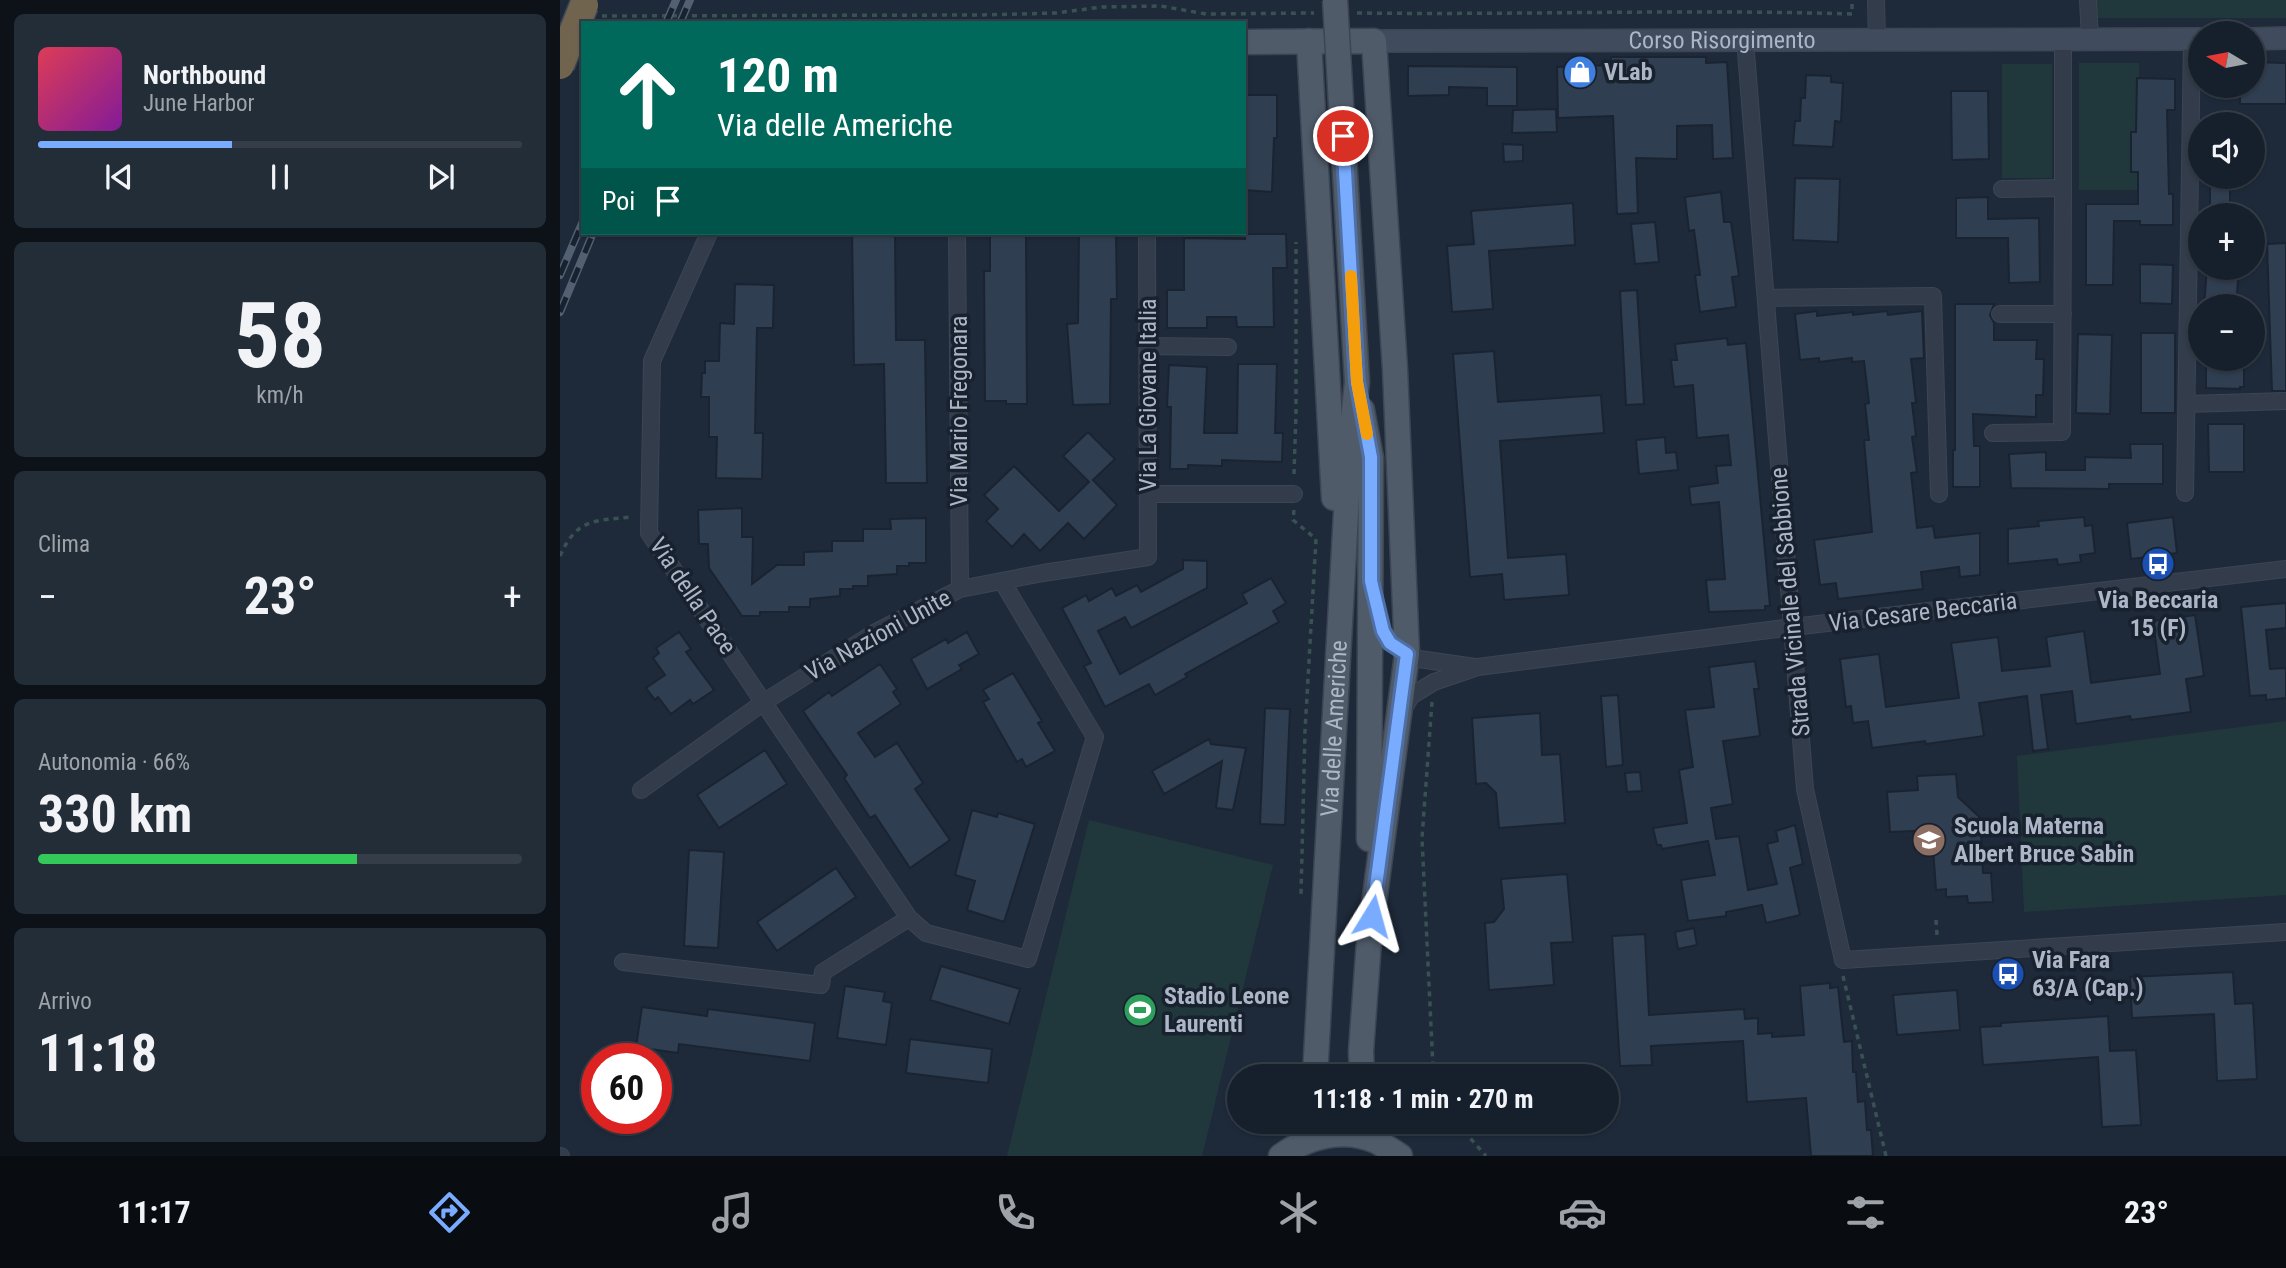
<!DOCTYPE html>
<html lang="it">
<head>
<meta charset="utf-8">
<style>
  body { margin:0; font-family:"Roboto Condensed",sans-serif; background:#232d38; color:#f1f3f6; height:100vh; display:flex; flex-direction:column; font-size:26px; white-space:nowrap }
  * { box-sizing:border-box; margin:0 }
  p { font-size:23px; color:#9ea3a9 }
  .icon { flex:none; width:38px; height:38px; fill:none; stroke:currentColor; stroke-width:2; stroke-linecap:round; stroke-linejoin:round }
  .map { position:relative; flex:1; overflow:hidden }
  .sheet { display:flex; flex-direction:column; gap:14px; padding:14px; background:#0c1218; width:560px }
  .sheet>* { flex:none }
  .guide { position:absolute; left:21px; top:21px; width:665px; height:214px; border-radius:0px; box-shadow:0 2px 5px #0004,0 0 0 2px #353e48; background:#00695c; color:#fff; overflow:hidden }
  .needle { width:46px; rotate:280deg }
  .controls { position:absolute; left:1628px; top:21px; display:grid; gap:14px }
  .controls a { display:grid; place-items:center; width:77px; height:77px; border-radius:50%; background:#16202c; box-shadow:0 2px 5px #0004,0 0 0 2px #353e48; font-size:35px }
  .speed { position:absolute; left:21px; top:1043px; display:flex; gap:14px; font-size:35px; font-weight:700; text-align:center }
  .speed>* { display:grid; place-content:center; width:91px; height:91px; border-radius:50%; background:#16202c; box-shadow:0 2px 5px #0004,0 0 0 2px #353e48; line-height:1 }
  .speed .limit { border:10px solid #d22; background:#fff; color:#111 }
  .pin { position:absolute; display:grid; place-items:center; width:60px; height:60px; color:#fff; margin:-30px; border:4px solid #fff; border-radius:50%; box-shadow:0 2px 7px #0007 }
  .me { position:absolute; width:77px; margin:-38px; rotate:8deg; stroke-linejoin:round; filter:drop-shadow(0 0 5px #0008) }
  .turn { display:flex; align-items:center; gap:24px; height:147px; padding:0 21px; font-size:32px }
  .turn .icon { width:91px; height:91px; stroke-width:2.5 }
  .turn b { display:block; font-size:49px; line-height:60px }
  .then { display:flex; align-items:center; height:66px; padding:0 21px; background:#0003; gap:14px; font-size:26px }
  .big { font-size:52px; font-weight:700; line-height:1.1 }
  .sheet .tile { flex:1; display:flex; flex-direction:column; justify-content:center; gap:10px; min-width:0; padding:0 24px; border-radius:10px; background:#232d38 }
  .sheet .dial { align-items:center; gap:0 }
  .dial b { font-size:91px; line-height:1 }
  .song { display:flex; align-items:center; gap:21px }
  .cover { width:84px; height:84px; border-radius:10px; background:linear-gradient(135deg,hsl(350 70% 55%),hsl(290 70% 35%)) }
  .played { height:7px; border-radius:4px; background:linear-gradient(90deg,#79acff 40%,#353e48 40%) }
  .keys { display:flex; justify-content:space-around; direction:ltr }
  .heat { display:flex; justify-content:space-between; align-items:center; font-size:38px; direction:ltr }
  .charge { height:10px; border-radius:5px; background:linear-gradient(90deg,#34c759 66%,#353e48 0) }
  .trip { position:absolute; left:667px; top:1064px; width:392px; height:70px; border-radius:35px; background:#16202c; box-shadow:0 2px 5px #0004,0 0 0 2px #353e48; font-weight:700; line-height:70px; text-align:center }
  .dock { display:flex; height:112px; justify-content:space-around; align-items:center; background:#090d12; color:#9ea3a9 }
  .dock .icon { width:49px; height:49px }
  .dock .on { color:#79acff }
  .dock b { font-size:32px; color:#f1f3f6 }
  main { display:flex; flex:1; min-height:0 }
  .map>svg:first-child { display:block }
</style>
</head>
<body>
<main>
<section class="sheet">
<div class="tile">
<div class="song"><i class="cover"></i><div><b>Northbound</b><p>June Harbor</p></div></div>
<div class="played"></div>
<div class="keys"><svg class="icon" aria-label="previous" viewBox="0 0 24 24"><path d="M18 5L8 12l10 7zM5 5v14"/></svg><svg class="icon" aria-label="pause" viewBox="0 0 24 24"><path d="M8 5v14M16 5v14"/></svg><svg class="icon" aria-label="next" viewBox="0 0 24 24"><path d="M6 5l10 7-10 7zM19 5v14"/></svg></div>
</div>
<div class="tile dial"><b>58</b><p>km/h</p></div>
<div class="tile"><p>Clima</p>
<div class="heat"><a>−</a><b class="big">23°</b><a>+</a></div>
</div>
<div class="tile"><p>Autonomia · 66%</p><b class="big">330 km</b><div class="charge"></div></div>
<div class="tile"><p>Arrivo</p><b class="big">11:18</b></div>
</section>
<div class="map">
<svg width="1726" height="1156" viewBox="0 0 1726 1156">
  <rect width="100%" height="100%" fill="#1e2a3a"/>
  <path fill="#20383b" d="M1532 0H1726V18H1535Z
    M1519 63H1579V190H1519Z
    M1442 64H1492V178H1442Z
    M1726 721V895L1464 912 1457 756Z
    M529 820 713 865 642 1156H447Z"/>
  <path fill="#303e51" stroke="#1a2331" stroke-width="2" d="M1051 57H1146V63L1167 62 1173 158 1153 159 1152 125 1117 126V159L1076 158 1078 213 1057 214 1053 116 998 118 997 67 1051 65Z
    M1692 62 1726 63V104H1680V86H1692Z
    M848 66 957 67V106H927V88L889 87V95L848 96Z
    M1246 75 1271 76V82L1283 83 1281 122 1275 121 1273 147 1233 145 1235 121H1240L1241 98H1245Z
    M1577 78 1615 79V110H1607L1609 194H1613V225H1580V221H1554L1553 285H1526V204H1578V172H1571V132H1576Z
    M1391 91H1428L1429 159 1392 160Z
    M684 95H717V138H714L712 192 684 190Z
    M996 109 997 132 952 133 953 110Z
    M943 144 963 145V161L944 162Z
    M1235 178 1280 179 1278 242 1233 240Z
    M1670 178V215H1650V179Z
    M1161 192 1164 222H1171L1179 276 1172 277 1176 307 1140 312 1135 275H1140L1134 230 1129 231 1125 197Z
    M1428 197V219L1479 218 1480 282 1449 283 1448 238H1396V198Z
    M1013 203 1015 245 929 251 933 309 892 312 887 246 914 244 911 211Z
    M1095 222 1099 262 1075 264 1071 224Z
    M292 233H335L336 340H365L367 483H326L324 364 294 365Z
    M430 233H466L467 404H446V401H425L424 271H430Z
    M519 233H556L557 299H551L550 404 513 405 507 324 518 323Z
    M685 234H726L727 268H713L714 327H677L676 317H647V328H607V290H624V238L685 239Z
    M1726 243V391H1712L1707 244Z
    M1580 264 1613 265 1612 304 1580 303Z
    M1647 268H1679L1676 306H1644Z
    M175 284 214 285 213 328H197L195 433H203L202 479 156 478 157 437H149V397H141L142 373H145V361H159L160 323 174 324Z
    M1077 290 1084 404 1066 405 1060 291Z
    M1395 304H1434L1430 315 1434 323V340H1477L1476 359H1484L1483 395H1476V417L1413 414 1414 446H1420V487H1393V450H1395Z
    M1257 311V316L1293 312V315L1327 311 1328 315 1362 311 1364 358 1351 359 1356 403H1352L1356 436 1352 437 1357 472 1351 473 1357 528 1373 526 1375 538 1420 533V575L1400 577 1399 567 1361 572 1363 589 1278 599 1276 583 1260 585 1254 540 1312 532 1304 440H1309L1305 404 1309 403 1304 361 1292 362V358L1259 362V358L1240 360 1235 314Z
    M1581 333H1615V413H1581Z
    M1518 334 1552 335 1550 414 1516 413Z
    M1167 338 1168 345 1186 343 1210 606H1205V610L1149 612 1146 580 1165 579 1159 502 1131 505 1129 487 1158 483 1156 466 1171 465 1168 435 1137 438 1133 385 1114 387 1111 360H1117L1115 344Z
    M934 351 938 402 1041 395 1044 433 940 441 948 558 1006 554 1009 595 944 600 942 574 910 577 893 354Z
    M1646 359H1684V387H1680V389L1646 388Z
    M678 364H717L715 433H723L722 462 662 460V466L628 465V469H610L611 407H607L609 365 647 367 644 433H677Z
    M1648 424H1684V472H1649Z
    M528 432 555 459 533 480 557 505 524 539 508 523 480 551 464 534 452 547 426 521 438 509 424 495 454 466 499 511 529 482 503 456Z
    M1105 437 1106 453 1116 452 1118 470 1079 474 1076 440Z
    M1570 444H1603V484H1549V489L1451 488 1449 454 1486 452V470H1525V457L1571 458Z
    M182 508V537H193L192 584 217 565H244V552L272 551V541H303V529H331L330 519 366 518V563H349V566H337V574L308 576V586H293V589H280V596L250 599V607H229V612H200V616H182L149 568 148 544H139L138 510Z
    M1524 517 1525 526 1532 525 1535 553 1520 555 1521 562 1498 565 1497 559 1448 564V529L1479 526 1478 521Z
    M1613 517 1617 553 1571 559 1567 523Z
    M623 560 647 561V588L571 628 565 617 538 631 560 674 687 603 682 594 711 578 726 603 713 611 719 622 625 674 627 677 595 695 589 684 545 707 524 666 531 663 502 608 526 595 529 601 552 588 556 596 577 585 581 592 623 569Z
    M1726 603V628L1706 630 1710 669 1726 668V698L1706 700V695L1690 696 1681 607Z
    M1635 615 1644 676 1626 679 1631 712 1571 720 1570 716 1516 724 1512 691 1481 695 1488 749 1473 751 1467 696 1419 703 1424 736 1366 744 1365 741 1312 748 1308 721 1293 723 1291 706 1286 707 1280 659 1319 654 1326 707 1399 698 1391 643 1438 637 1442 671 1490 666 1486 637 1524 631 1531 683 1600 674 1593 621Z
    M119 632 131 649 126 652 154 690 133 704 130 700 111 714 98 697 95 700 86 688 105 675 93 658 99 653 96 648Z
    M407 632 419 654 399 665 402 669 367 689 351 659 386 639 388 643Z
    M1195 661 1199 689H1194L1200 736 1163 741 1173 804 1151 808 1156 839 1179 836 1188 890 1217 884 1207 844 1218 841 1216 831 1235 825 1243 864 1230 868 1240 915 1206 923 1202 905 1166 912V916L1128 921 1121 880 1155 875 1148 841 1102 849 1101 845H1097L1093 828 1127 823 1119 770 1133 767 1125 710 1154 707 1149 667Z
    M320 664 337 689 333 692 341 704 298 733 315 757 337 743 363 783 355 789 390 840 350 868 315 815 310 818 284 778 287 775 243 711 269 692 272 696Z
    M453 673 482 721 478 723 495 751 466 767 462 759 457 762 423 702 429 699 423 690Z
    M1058 695 1063 765 1046 767 1041 696Z
    M705 708 730 709 725 825 700 824Z
    M980 713 982 755 1000 754 1005 823 939 828 936 793 926 783 916 784 912 718Z
    M649 739 651 744 686 748 673 810 656 808 662 761 604 794 592 771Z
    M205 750 227 784 159 828 137 795Z
    M1080 772 1082 791 1067 792 1065 773Z
    M1396 774 1398 797 1427 824 1421 831 1423 873H1431L1433 902 1408 903 1407 896 1386 897V889L1376 890 1373 848 1354 831 1330 832 1327 792 1358 790 1357 776Z
    M412 810 437 817 438 813 475 824 444 922 407 910 415 881 395 875Z
    M129 850 164 852 158 948 124 946Z
    M276 868 296 897 217 951 197 922Z
    M1007 874 1013 942 991 943 994 985 929 990 925 923 934 922 944 909 941 879Z
    M1134 928 1137 945 1118 949 1115 932Z
    M1085 934 1089 1015 1184 1009 1185 1019 1198 1018V1034L1212 1033V1037L1244 1035 1240 986 1270 983V988L1278 987 1284 1042 1292 1041 1293 1072H1296L1298 1102 1305 1101 1307 1130H1311L1313 1156H1251L1246 1098 1187 1102 1183 1041 1091 1046 1092 1065 1060 1066 1052 936Z
    M381 966 460 989 449 1024 370 1000Z
    M1673 972 1675 1004 1693 1003 1697 1079 1657 1081 1654 1014 1572 1018 1570 977Z
    M285 986 325 992 323 1001 332 1003 326 1045 277 1038Z
    M1397 990 1400 1030 1337 1035 1333 995Z
    M82 1007 147 1016 148 1009 255 1023 250 1061 119 1044 118 1053 76 1047Z
    M1548 1016 1550 1051 1576 1050 1581 1125 1542 1127 1538 1057 1423 1065 1420 1027 1441 1026V1023Z
    M350 1039 432 1049 428 1083 346 1073Z"/>
  <g fill="none" stroke-linecap="round" stroke-linejoin="round">
    <defs>
      <path id="minor" d="M1316 0 1317 40
        M1528 0 1530 39
        M1185 40 1245 789 1283 960 1726 932
        M1442 189 1503 188V39
        M149 233 92 361 89 533 349 918 366 933 468 959 535 737 442 581
        M397 233 400 589
        M1206 298 1373 296 1379 494
        M1440 314H1503
        M588 346 668 347
        M1627 404 1726 401
        M1433 433 1502 432 1503 188
        M1625 493 1632 39
        M588 494H734
        M847 654 859 659 915 667
        M842 712 851 696 874 682 918 667 1233 627 1726 569
        M81 790 204 702 314 633 400 589 483 573 588 557 587 233
        M63 962 261 985 263 972 349 918
        M0 1156H1"/>
      <g id="secondary">
        <path d="M1692 39 1726 38"/>
        <path id="s1" d="M814 41 1640 39"/>
      </g>
      <g id="primary">
        <path d="M749 41 774 498"/>
        <path d="M684 42 814 41 835 369 847 654 809 941 801 1051 802 1076"/>
        <path d="M802 410 811 458 809 839"/>
        <path id="s2" d="M755 1076 789 459 797 382"/>
        <path d="M721 1156C748 1136 784 1127 816 1141 824 1145 832 1151 840 1156"/>
      </g>
    </defs>
    <use href="#minor" stroke="#3c4554" stroke-width="18"/>
    <use href="#secondary" stroke="#3c4554" stroke-width="24"/>
    <use href="#primary" stroke="#3c4554" stroke-width="27"/>
    <path stroke="#395153" stroke-width="3.5" stroke-dasharray="5 5" stroke-linecap="butt" d="M797 13C962 15 1127 9 1292 14V0
      M42 16 421 15 496 13 542 7 601 6 646 14 754 13
      M734 474 736 413V242
      M734 510 733 520 756 539 745 731 741 894
      M0 556C17 518 34 521 71 517
      M872 702 862 838 873 1068 877 1076
      M1376 920 1377 935
      M1283 976 1326 1156
      M900 1122 903 1130 926 1156"/>
    <use href="#minor" stroke="#323c4a" stroke-width="16"/>
    <use href="#secondary" stroke="#404b5e" stroke-width="21"/>
    <use href="#primary" stroke="#505b6a" stroke-width="24"/>
    <defs>
      <path id="rail" d="M106 23 116 0
        M120 23 130 0
        M0 275 23 221
        M0 312 33 233"/>
    </defs>
    <use href="#rail" stroke="#536072" stroke-width="8"/>
    <use href="#rail" stroke="#18212e" stroke-width="5" stroke-dasharray="16" stroke-linecap="butt"/>
    <defs>
      <path id="primary-bridge" d="M775 0 797 382"/>
      <path id="motorway-bridge" d="M0 65 24 5"/>
    </defs>
    <use href="#primary-bridge" stroke="#3c4554" stroke-width="27" stroke-linecap="butt"/>
    <use href="#motorway-bridge" stroke="#3d4655" stroke-width="31" stroke-linecap="butt"/>
    <use href="#primary-bridge" stroke="#505b6a" stroke-width="24"/>
    <use href="#motorway-bridge" stroke="#71644e" stroke-width="28"/>
  </g>
  <g fill="none" stroke-linecap="round" stroke-linejoin="round">
    <defs>
      <path id="route" d="M783 136 797 382 811 457V581L823 631 830 643 847 654 812 916"/>
    </defs>
    <use href="#route" stroke="#4f70a6" stroke-width="18"/>
    <use href="#route" stroke="#79acff" stroke-width="12"/>
    <path stroke="#f59e0b" stroke-width="12" d="M791 276 797 382 807 434"/>
  </g>
  <defs>
    <symbol id="shop-disc" viewBox="-11 -11 22 22"><circle r="9.5" fill="#3f7fe0" stroke="#18212e"/><path d="M-5-2.5h2.3a2.7 3.5 0 0 1 5.4 0H5L5.5 6h-11ZM-1.5-2.5h3a1.5 2.3 0 0 0-3 0Z" fill="#fff"/></symbol>
    <symbol id="bus-disc" viewBox="-11 -11 22 22"><circle r="9.5" fill="#1a4fb4" stroke="#18212e"/><path d="M-5-6H5V4H4V6H2V4H-2V6H-4V4H-5ZM-3.5-4V0h7V-4ZM-3.5 1.2v1.5H-2V1.2ZM2 1.2v1.5H3.5V1.2Z" fill="#fff"/></symbol>
    <symbol id="school-disc" viewBox="-11 -11 22 22"><circle r="9.5" fill="#8d6e63" stroke="#18212e"/><path d="M0-5L7-2L0 1L-7-2ZM-4 1L0 2.5L4 1V4Q0 6-4 4Z" fill="#fff"/></symbol>
    <symbol id="stadium-disc" viewBox="-11 -11 22 22"><circle r="9.5" fill="#2e9e5b" stroke="#18212e"/><path d="M0-5a6.5 5 0 1 0 0 10a6.5 5 0 1 0 0-10ZM-3.5-1.8h7v3.6h-7Z" fill="#fff"/></symbol>
  </defs>
  <g fill-rule="evenodd">
    <use href="#shop-disc" x="1001" y="53" width="38" height="38"/>
    <use href="#bus-disc" x="1579" y="545" width="38" height="38"/>
    <use href="#school-disc" x="1350" y="821" width="38" height="38"/>
    <use href="#bus-disc" x="1429" y="955" width="38" height="38"/>
    <use href="#stadium-disc" x="561" y="991" width="38" height="38"/>
  </g>
  <g text-anchor="middle" dominant-baseline="central" stroke-width="7" stroke-linejoin="round" paint-order="stroke">
    <g font-size="24" fill="#acb6c7" stroke="#18212e">
      <text stroke="none"><textPath href="#s1" startOffset="348">Corso Risorgimento</textPath></text>
      <text transform="translate(588 395) rotate(-90)">Via La Giovane Italia</text>
      <text transform="translate(399 411) rotate(-90)">Via Mario Fregonara</text>
      <text transform="translate(133 596) rotate(56)">Via della Pace</text>
      <text transform="translate(1230 602) rotate(-95)">Strada Vicinale del Sabbione</text>
      <text transform="translate(1363 612) rotate(-7)">Via Cesare Beccaria</text>
      <text transform="translate(318 635) rotate(-29)">Via Nazioni Unite</text>
      <text stroke="none"><textPath href="#s2" startOffset="348">Via delle Americhe</textPath></text>
    </g>
    <g font-size="24" font-weight="bold" fill="#acb6c7" stroke="#18212e" text-anchor="start">
      <text x="1044" y="72">VLab</text>
      <text x="1598" y="600" text-anchor="middle">Via Beccaria<tspan x="1598" dy="28">15 (F)</tspan></text>
      <text x="1394" y="826">Scuola Materna<tspan x="1394" dy="28">Albert Bruce Sabin</tspan></text>
      <text x="1472" y="960">Via Fara<tspan x="1472" dy="28">63/A (Cap.)</tspan></text>
      <text x="604" y="996">Stadio Leone<tspan x="604" dy="28">Laurenti</tspan></text>
    </g>
  </g>
</svg>
<div class="controls">
<a><svg class="needle" viewBox="-14 -14 28 28"><path d="M0-13l5 13h-10z" fill="#e53935"/><path d="M0 13l5-13h-10z" fill="#9ea3a9"/></svg></a>
<a><svg class="icon" aria-label="sound" viewBox="0 0 24 24"><path d="M4 9h4l5-4v14l-5-4H4zM17 9q2 3 0 6"/></svg></a>
<a>+</a>
<a>−</a>
</div>
<div class="speed"><div class="limit">60</div></div>
<div class="pin" style="left:783px;top:136px;background:#d93025"><svg class="icon" aria-label="arrive" viewBox="0 0 24 24"><path d="M6 21V4h12l-3 4 3 4H6"/></svg></div>
<svg class="me" style="left:812px;top:916px" viewBox="-20 -20 40 40"><path d="M0-17L14 15 0 8-14 15z" fill="#79acff" stroke="#fff" stroke-width="4"/></svg>
<div class="trip">11:18 · 1 min · 270 m</div>
<div class="guide">
<div class="turn"><svg class="icon" aria-label="ahead" viewBox="0 0 24 24"><path d="M12 20V5M6 11l6-6 6 6"/></svg><div><b>120 m</b>Via delle Americhe</div></div>
<div class="then">Poi<svg class="icon" aria-label="arrive" viewBox="0 0 24 24"><path d="M6 21V4h12l-3 4 3 4H6"/></svg></div>
</div>
</div>
</main>
<nav class="dock">
<b>11:17</b>
<svg class="icon on" aria-label="directions" viewBox="0 0 24 24"><path d="M12 3l9 9-9 9-9-9zM9 14v-3h6M13 9l2 2-2 2"/></svg>
<svg class="icon" aria-label="music" viewBox="0 0 24 24"><path d="M9 18V5l10-2v13"/><circle cx="6" cy="18" r="3"/><circle cx="16" cy="16" r="3"/></svg>
<svg class="icon" aria-label="phone" viewBox="0 0 24 24"><path d="M5 4h4l2 5-3 2q2 4 5 5l2-3 5 2v4C11 20 4 13 5 4z"/></svg>
<svg class="icon" aria-label="climate" viewBox="0 0 24 24"><path d="M12 3v18M4 7l16 10M4 17L20 7"/></svg>
<svg class="icon" aria-label="car" viewBox="0 0 24 24"><path d="M5 17H2v-5l4-1 3-4h7l3 4 3 1v5h-3M9 17h6M6 11h13"/><circle cx="7" cy="17" r="2"/><circle cx="17" cy="17" r="2"/></svg>
<svg class="icon" aria-label="filters" viewBox="0 0 24 24"><path d="M4 7h16M4 17h16"/><circle cx="9" cy="7" r="2"/><circle cx="15" cy="17" r="2"/></svg>
<b>23°</b>
</nav>
</body>
</html>
